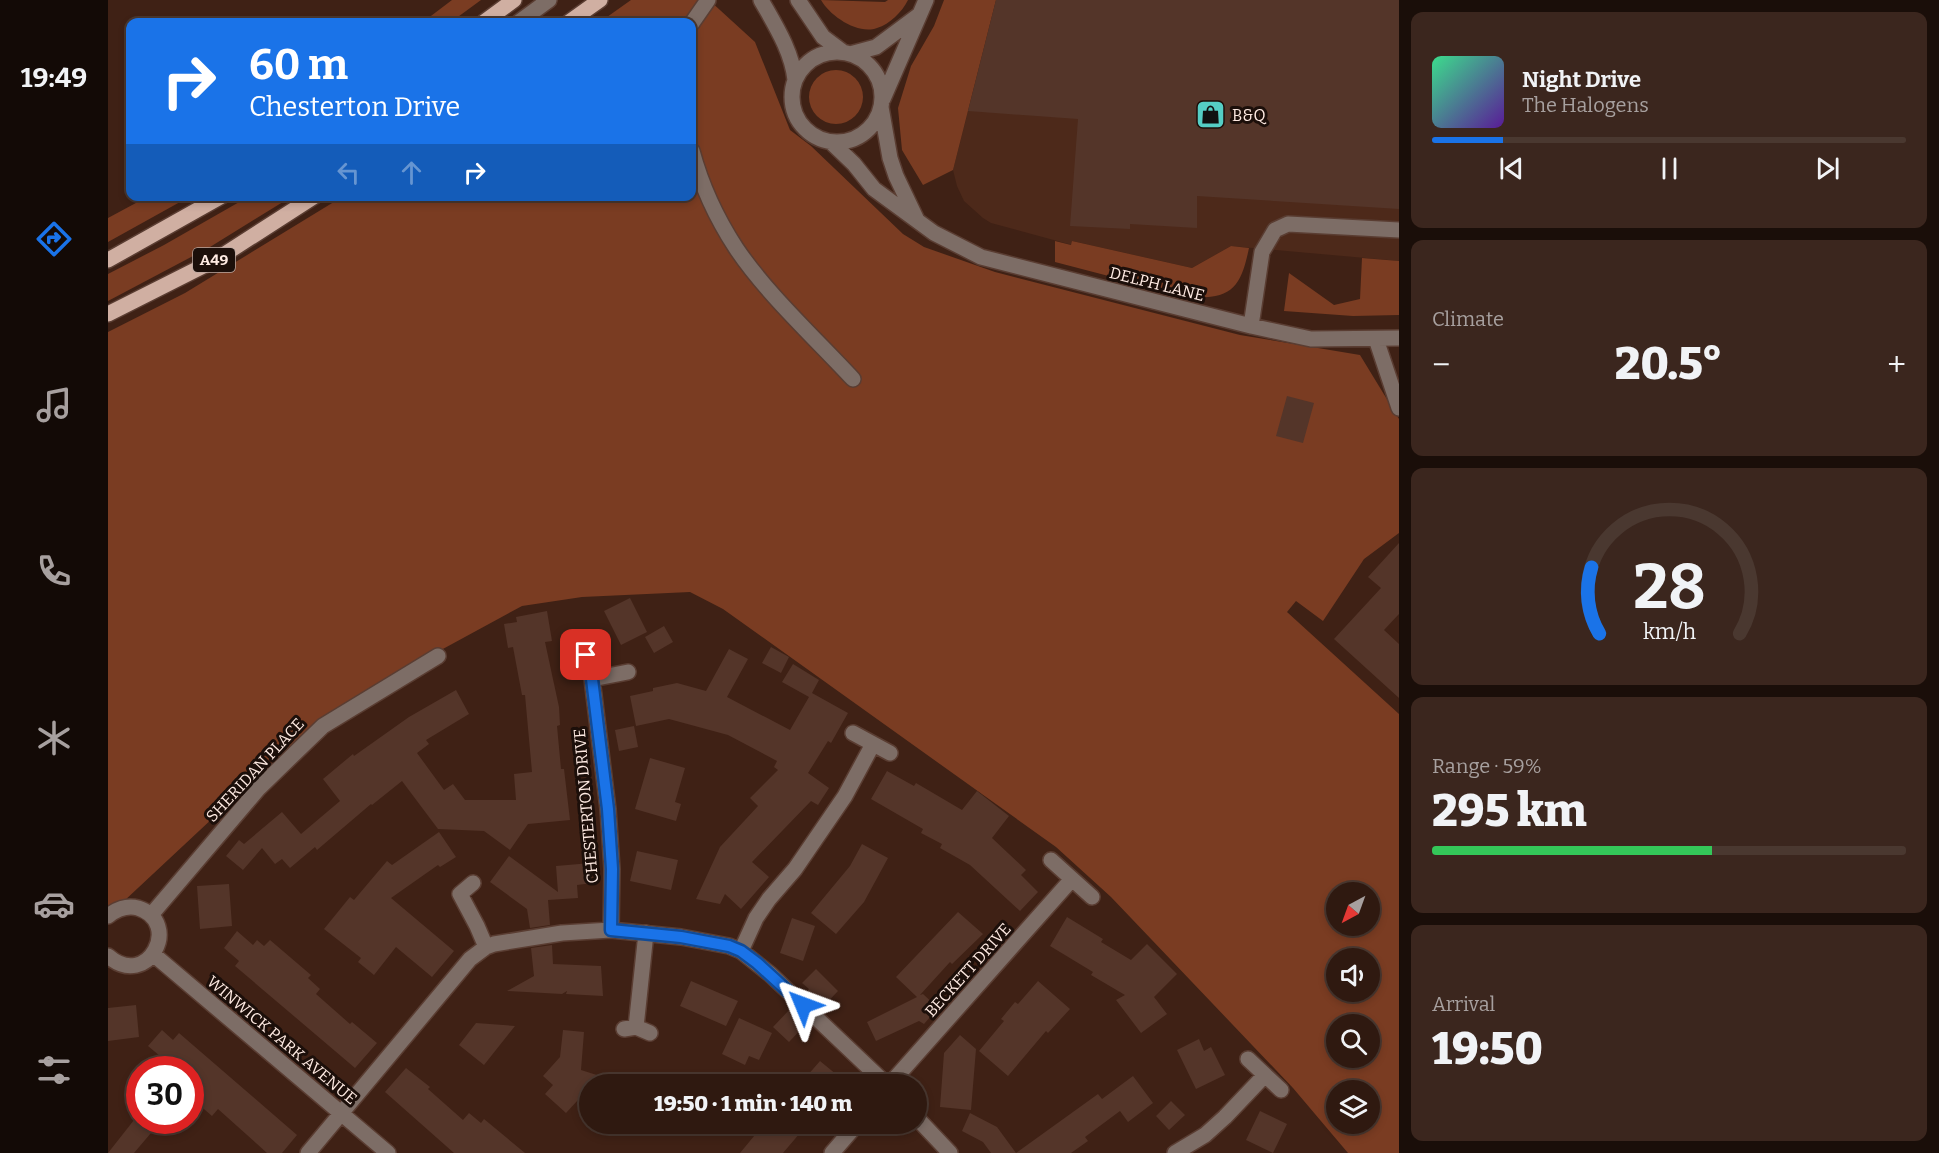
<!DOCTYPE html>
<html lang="en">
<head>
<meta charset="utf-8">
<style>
  body { margin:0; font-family:Bitter,serif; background:#3b261e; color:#f1f3f6; height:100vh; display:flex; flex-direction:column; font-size:22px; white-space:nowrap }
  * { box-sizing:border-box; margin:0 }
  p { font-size:20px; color:#a7a09f }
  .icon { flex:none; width:33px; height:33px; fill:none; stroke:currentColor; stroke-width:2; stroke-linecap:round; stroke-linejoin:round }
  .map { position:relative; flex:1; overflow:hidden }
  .sheet { display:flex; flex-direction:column; gap:12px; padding:12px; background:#1a0e09; width:540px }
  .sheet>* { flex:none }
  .guide { position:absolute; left:18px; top:18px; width:570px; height:183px; border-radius:12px; box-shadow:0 3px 9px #0003,0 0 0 2px #4a3830; background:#1a73e8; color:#fff; overflow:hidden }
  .needle { width:39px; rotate:221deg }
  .tools { position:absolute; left:1218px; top:882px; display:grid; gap:12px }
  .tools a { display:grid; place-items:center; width:54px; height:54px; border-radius:50%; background:#2f1910; box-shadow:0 3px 9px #0003,0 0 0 2px #4a3830; font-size:30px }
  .speed { position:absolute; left:18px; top:1056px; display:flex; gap:12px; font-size:30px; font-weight:700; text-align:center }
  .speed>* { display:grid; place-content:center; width:78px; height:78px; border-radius:50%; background:#2f1910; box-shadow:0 3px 9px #0003,0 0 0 2px #4a3830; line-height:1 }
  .speed .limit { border:9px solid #d22; background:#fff; color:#111 }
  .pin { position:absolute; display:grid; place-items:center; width:51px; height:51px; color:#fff; margin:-26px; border-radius:12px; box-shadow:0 3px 9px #0006 }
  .me { position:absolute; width:66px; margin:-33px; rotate:314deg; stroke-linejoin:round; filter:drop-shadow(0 0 4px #0008) }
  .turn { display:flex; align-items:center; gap:21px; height:126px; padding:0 24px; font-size:27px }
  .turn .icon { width:78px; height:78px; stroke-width:2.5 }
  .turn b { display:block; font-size:42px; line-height:51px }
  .lanes { display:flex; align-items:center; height:57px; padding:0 24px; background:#0003; justify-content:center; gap:30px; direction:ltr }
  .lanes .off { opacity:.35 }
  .big { font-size:45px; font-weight:800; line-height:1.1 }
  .sheet .card { flex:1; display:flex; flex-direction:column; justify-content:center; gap:9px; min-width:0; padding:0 21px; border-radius:12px; background:#3b261e }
  .sheet .dial { align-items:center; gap:0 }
  .dial svg { height:156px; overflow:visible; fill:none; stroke:#4a3830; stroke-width:7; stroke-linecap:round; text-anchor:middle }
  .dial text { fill:#f1f3f6; stroke:none }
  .song { display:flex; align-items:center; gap:18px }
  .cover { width:72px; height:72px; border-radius:9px; background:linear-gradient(135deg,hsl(150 70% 55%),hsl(270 70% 35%)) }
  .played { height:6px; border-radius:3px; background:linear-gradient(90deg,#1a73e8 15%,#4a3830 15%) }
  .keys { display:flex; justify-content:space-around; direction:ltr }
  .heat { display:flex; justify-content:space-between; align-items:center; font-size:33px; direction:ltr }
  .charge { height:9px; border-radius:4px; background:linear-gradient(90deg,#34c759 59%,#4a3830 0) }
  .trip { position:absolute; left:471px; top:1074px; width:348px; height:60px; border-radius:30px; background:#2f1910; box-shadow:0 3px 9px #0003,0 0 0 2px #4a3830; font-weight:800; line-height:60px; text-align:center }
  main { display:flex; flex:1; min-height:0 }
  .tabs { display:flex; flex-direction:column; width:108px; justify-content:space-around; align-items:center; background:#130a06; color:#a7a09f }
  .tabs .icon { width:42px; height:42px }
  .tabs .current { color:#1a73e8 }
  .tabs b { font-size:27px; color:#f1f3f6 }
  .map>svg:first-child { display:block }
</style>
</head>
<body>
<main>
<nav class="tabs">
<b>19:49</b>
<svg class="icon current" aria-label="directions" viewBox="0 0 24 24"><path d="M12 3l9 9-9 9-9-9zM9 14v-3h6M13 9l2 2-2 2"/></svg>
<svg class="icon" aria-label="music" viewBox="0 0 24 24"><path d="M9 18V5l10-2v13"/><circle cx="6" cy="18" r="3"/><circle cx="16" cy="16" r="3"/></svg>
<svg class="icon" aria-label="phone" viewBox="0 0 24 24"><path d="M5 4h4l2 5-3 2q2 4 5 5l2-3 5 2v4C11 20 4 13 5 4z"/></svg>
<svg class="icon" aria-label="climate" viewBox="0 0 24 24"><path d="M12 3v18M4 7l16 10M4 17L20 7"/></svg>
<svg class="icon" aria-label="car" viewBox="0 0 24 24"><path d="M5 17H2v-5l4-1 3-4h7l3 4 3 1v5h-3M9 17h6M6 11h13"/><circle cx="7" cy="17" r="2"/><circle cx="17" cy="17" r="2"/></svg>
<svg class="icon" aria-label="filters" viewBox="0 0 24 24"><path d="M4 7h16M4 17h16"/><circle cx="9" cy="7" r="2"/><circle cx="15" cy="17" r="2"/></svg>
</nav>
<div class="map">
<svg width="1291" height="1153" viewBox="0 0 1291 1153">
  <rect width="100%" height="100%" fill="#3f2115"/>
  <path fill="#4d291a" d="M888 0H1291V261L1123 246 1084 268 964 241V245L883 223 875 218 856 201 849 186 845 170Z"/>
  <path fill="#7a3c22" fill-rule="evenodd" d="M344 0H373L343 22H315Z
    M523 0H601L647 42 682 130 703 146 795 234 816 247 887 272 1132 335 1252 355 1291 419V533L1256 559 1215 621 1188 601 1179 612 1291 714V1153H1240L1185 1088 1003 897 948 847 615 609 582 592 474 597 414 606 276 681 211 719 0 916V332L77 293 234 197 584 196V22H492ZM1228 892H1262V926H1228ZM1228 958H1262V992H1228ZM1228 1024H1262V1058H1228ZM1228 1090H1262V1124H1228Z
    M713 0 777 2 780 0H800C794 12 782 24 769 28 750 35 722 16 713 0Z
    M836 0H888L845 170 815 185 794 150 790 108 803 66 826 26Z
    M701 97a27 27 0 1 1 54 0a27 27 0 1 1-54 0Z
    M39 197H81L0 242V218Z
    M140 197H183L102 247 0 301V274L56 245Z
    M947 241 963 245 964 241 1084 268 1123 246 1141 248C1133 287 1124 300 1081 297L947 262Z
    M1254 258 1291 261V315L1245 316 1176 311 1181 273 1226 305 1252 299Z"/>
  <path fill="#543529" d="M888 0H1291V209L1089 196V228L1022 224V229L962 226 970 119 860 111Z
    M1179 396 1206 403 1195 443 1168 436Z
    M1291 543V614L1276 630 1291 644V698L1226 639 1273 588 1260 577Z
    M522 598 539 632 513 645 496 611Z
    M439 611 444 641 437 642 451 707 452 725 449 726 453 769H456L462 820 420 824 402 850 376 831 330 829 294 781 264 805 263 804 209 850 207 847 182 868 174 859 167 864 154 848 135 870 118 856 131 840 136 844 174 812 193 834 232 801 215 779 245 754 246 756 301 717 348 690 361 714 318 740 321 744 309 753 336 790 345 784 357 800H408L406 774 424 772 417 695H414L405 647 400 648 396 624 409 622 408 617Z
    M556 626 565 642 546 653 537 637Z
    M663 647 681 657 673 673 654 663Z
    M621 649 640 659 619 697 682 730 701 697 674 682 685 664 711 680 704 693 740 713 723 743 720 741 700 773 721 788 710 805 703 801 644 862 661 877 633 909 617 894 612 904 588 899 612 847 650 806 642 798 670 770 666 767 669 761 620 735 561 719 528 726 522 696 545 691V688L569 683 598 691Z
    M526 726 530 747 511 751 507 730Z
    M542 758 577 768 567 802 573 804 568 821 527 809Z
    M779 771 806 786 808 783 854 810 869 791 901 816 884 838 918 870 913 875 930 892 912 911 862 865 832 848 834 844 813 833 815 829 763 799Z
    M331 832 348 857 332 867 330 865 283 898 346 951 324 977 288 947 266 975 250 962 253 958 216 929 242 897 246 900 279 861 284 865Z
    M754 844 780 858 756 902 728 934 703 913 742 866Z
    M529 851 570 860 563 890 522 881Z
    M401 856 450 892 448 866 483 863 485 883 469 885 470 898 440 900 442 925 422 928 419 909 382 882Z
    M121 884 124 926 92 929 89 886Z
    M850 912 875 934 844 964 842 962 812 995 815 994 830 1008 816 1024 811 1021 768 1041 759 1022 809 997 788 977Z
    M959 917 995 939 993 942 1023 960 1039 944 1069 974 1046 997 1059 1014 1033 1033 1008 1000 1017 995 983 975 985 972 942 946Z
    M684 918 707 926 695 961 672 953Z
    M129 931 145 945 149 940 156 946 162 940 203 975 200 978 212 989 208 994 242 1024 244 1022 269 1043 247 1068 127 966 131 961 116 948Z
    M444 945 445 964 493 966 495 996 458 994 459 991 454 994 399 991 426 976 423 948Z
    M708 969 730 991 713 1009 697 994 701 989 694 983Z
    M583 981 630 1001 618 1026 572 1006Z
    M930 981 962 1009 940 1033 938 1031 900 1076 871 1051 896 1021 893 1019 907 1002 910 1004Z
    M28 1005 31 1037 0 1041V1008Z
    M683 1008 699 1023 681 1042 665 1027Z
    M631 1018 664 1033 651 1060 641 1056 637 1065 614 1054Z
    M368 1023 407 1026 376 1065 351 1045Z
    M54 1030 65 1040 71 1033 189 1135 174 1153H159L110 1109 104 1116 82 1097V1070H62L49 1059 52 1056 40 1046Z
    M455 1030 476 1032 473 1070 492 1076 484 1084H482V1087L458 1113 437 1094 445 1085 435 1076 452 1057Z
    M852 1035 868 1049 863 1110 832 1107 836 1053Z
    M1091 1039 1096 1051 1103 1047 1117 1075 1088 1089 1069 1050Z
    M712 1061 740 1084H692Z
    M298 1068 322 1087 320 1089 355 1120 361 1113 373 1123 376 1119 417 1153H346L277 1092Z
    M1025 1076 1045 1103 1020 1122 1012 1111 977 1137 980 1141 963 1153H883L875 1142 854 1131 862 1113 889 1127 908 1153 990 1094 994 1099Z
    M1063 1101 1077 1115 1061 1130 1048 1116Z
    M1152 1111 1179 1124 1165 1153 1138 1140Z
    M26 1120H54L26 1153H0Z
    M656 1124H681L692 1133 675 1153H632Z"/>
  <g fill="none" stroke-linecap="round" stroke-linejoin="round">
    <defs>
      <path id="minor" d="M653 0C667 25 684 51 687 80
        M690 0 715 37 735 52
        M411 22 441 0
        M584 23 600 0
        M684 97a45 45 0 1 1 90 0a45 45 0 1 1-90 0Z
        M742 54 768 47 811 15
        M775 99 818 0
        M773 107 782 158 788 176 808 218
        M723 142 746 164 766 189 826 233 873 257 1143 326 1203 339 1291 338
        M584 151C593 184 609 219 628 248 658 293 707 338 745 379
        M1143 326 1154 252 1167 230 1180 224 1291 230
        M1268 339 1291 408
        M479 655 484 679
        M745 733 782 753
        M943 860 984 897
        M365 883 352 894 369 926 378 947
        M43 915 151 788 215 726 330 656
        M0 916C9 909 18 905 30 908 75 922 40 991 0 956
        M503 930 504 869 500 809 484 679 520 672
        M633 951 648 918 661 899 687 869 737 796 765 744
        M45 954 280 1153
        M528 1027 538 933
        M516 1029 528 1027 542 1033
        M1140 1059 1173 1090
        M782 1084 964 879
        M808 1117 842 1153
        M200 1153 362 959 378 947 386 944 454 933 503 930 573 937 621 946 633 951 662 974 778 1084
        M724 1153 749 1124
        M1067 1153 1097 1135 1117 1117 1157 1075"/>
      <path id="major" d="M376 22 406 0
        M461 22 492 0
        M0 260 114 196
        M0 314 109 259 207 196"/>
    </defs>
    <use href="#minor" stroke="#5a3d32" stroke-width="18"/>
    <use href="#major" stroke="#5a3d32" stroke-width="18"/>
    <use href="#minor" stroke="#7d6d66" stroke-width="15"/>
    <use href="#major" stroke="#d0afa2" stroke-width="15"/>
  </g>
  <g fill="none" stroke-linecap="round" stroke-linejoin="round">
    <defs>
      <path id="route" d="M478 655 484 679 500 809 504 869 503 930 573 937 621 946 633 951 649 963 695 1005"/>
    </defs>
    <use href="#route" stroke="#114b97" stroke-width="15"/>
    <use href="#route" stroke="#1a73e8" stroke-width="10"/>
  </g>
  <defs>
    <symbol id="shop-square" viewBox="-11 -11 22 22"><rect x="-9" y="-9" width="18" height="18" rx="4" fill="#55cec5" stroke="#1c0f0a"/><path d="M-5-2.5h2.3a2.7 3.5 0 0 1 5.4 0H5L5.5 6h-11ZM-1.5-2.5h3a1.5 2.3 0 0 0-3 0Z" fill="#111"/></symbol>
  </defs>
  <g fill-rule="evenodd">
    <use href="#shop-square" x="1086" y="98" width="33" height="33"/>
  </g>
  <g text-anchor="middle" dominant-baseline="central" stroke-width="6" stroke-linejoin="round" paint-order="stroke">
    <rect fill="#1c0f0a" stroke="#baa8a1" stroke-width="1.5" x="85" y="248" width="42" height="24" rx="4.5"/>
    <g font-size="15" font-weight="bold" fill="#feeae2">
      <text x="106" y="260">A49</text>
    </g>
    <g font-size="16" fill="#feeae2" stroke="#1c0f0a" text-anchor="start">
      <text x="1124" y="115">B&amp;Q</text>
    </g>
    <g font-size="16" fill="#feeae2" stroke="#1c0f0a">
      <text transform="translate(1049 284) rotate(14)">DELPH LANE</text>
      <text transform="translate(147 770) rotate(-47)">SHERIDAN PLACE</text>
      <text transform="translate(478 806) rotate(-95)">CHESTERTON DRIVE</text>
      <text transform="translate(860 970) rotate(-48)">BECKETT DRIVE</text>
      <text transform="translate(174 1040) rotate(40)">WINWICK PARK AVENUE</text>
    </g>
  </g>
</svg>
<div class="tools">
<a><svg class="needle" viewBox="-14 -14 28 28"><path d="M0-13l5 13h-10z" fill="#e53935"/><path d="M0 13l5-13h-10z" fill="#a7a09f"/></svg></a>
<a><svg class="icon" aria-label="sound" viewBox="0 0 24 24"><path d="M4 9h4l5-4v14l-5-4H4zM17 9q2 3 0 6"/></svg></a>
<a><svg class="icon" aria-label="search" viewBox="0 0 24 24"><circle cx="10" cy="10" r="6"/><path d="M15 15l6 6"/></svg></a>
<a><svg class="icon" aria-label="layers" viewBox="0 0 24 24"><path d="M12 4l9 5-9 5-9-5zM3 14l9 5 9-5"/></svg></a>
</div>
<div class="speed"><div class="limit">30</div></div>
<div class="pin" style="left:478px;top:655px;background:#d93025"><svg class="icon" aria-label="arrive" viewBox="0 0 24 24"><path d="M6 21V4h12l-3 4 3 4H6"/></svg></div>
<svg class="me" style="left:695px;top:1005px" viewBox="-20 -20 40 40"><path d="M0-17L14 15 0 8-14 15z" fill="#1a73e8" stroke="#fff" stroke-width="4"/></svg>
<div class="trip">19:50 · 1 min · 140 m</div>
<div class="guide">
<div class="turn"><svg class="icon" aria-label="right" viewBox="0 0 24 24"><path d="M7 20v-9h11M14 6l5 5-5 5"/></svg><div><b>60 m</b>Chesterton Drive</div></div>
<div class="lanes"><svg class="icon off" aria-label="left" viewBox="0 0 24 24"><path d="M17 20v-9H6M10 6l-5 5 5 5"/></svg><svg class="icon off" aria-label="ahead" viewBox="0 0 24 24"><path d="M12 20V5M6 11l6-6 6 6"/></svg><svg class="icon" aria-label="right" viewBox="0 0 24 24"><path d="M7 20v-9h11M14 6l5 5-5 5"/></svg></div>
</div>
</div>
<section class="sheet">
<div class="card">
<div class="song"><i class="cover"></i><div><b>Night Drive</b><p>The Halogens</p></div></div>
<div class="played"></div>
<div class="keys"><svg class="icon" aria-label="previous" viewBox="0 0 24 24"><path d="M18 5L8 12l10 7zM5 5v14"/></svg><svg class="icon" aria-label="pause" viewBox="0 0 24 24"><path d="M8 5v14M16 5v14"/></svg><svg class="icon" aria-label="next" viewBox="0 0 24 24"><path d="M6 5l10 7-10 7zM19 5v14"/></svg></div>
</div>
<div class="card"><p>Climate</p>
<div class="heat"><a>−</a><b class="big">20.5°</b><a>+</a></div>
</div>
<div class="card dial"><svg viewBox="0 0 100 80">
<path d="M14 69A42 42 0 1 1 86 69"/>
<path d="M14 69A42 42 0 0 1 10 35" stroke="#1a73e8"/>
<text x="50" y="56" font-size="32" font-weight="700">28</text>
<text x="50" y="72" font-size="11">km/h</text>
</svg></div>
<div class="card"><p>Range · 59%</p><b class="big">295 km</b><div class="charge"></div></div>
<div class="card"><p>Arrival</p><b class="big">19:50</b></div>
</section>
</main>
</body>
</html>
